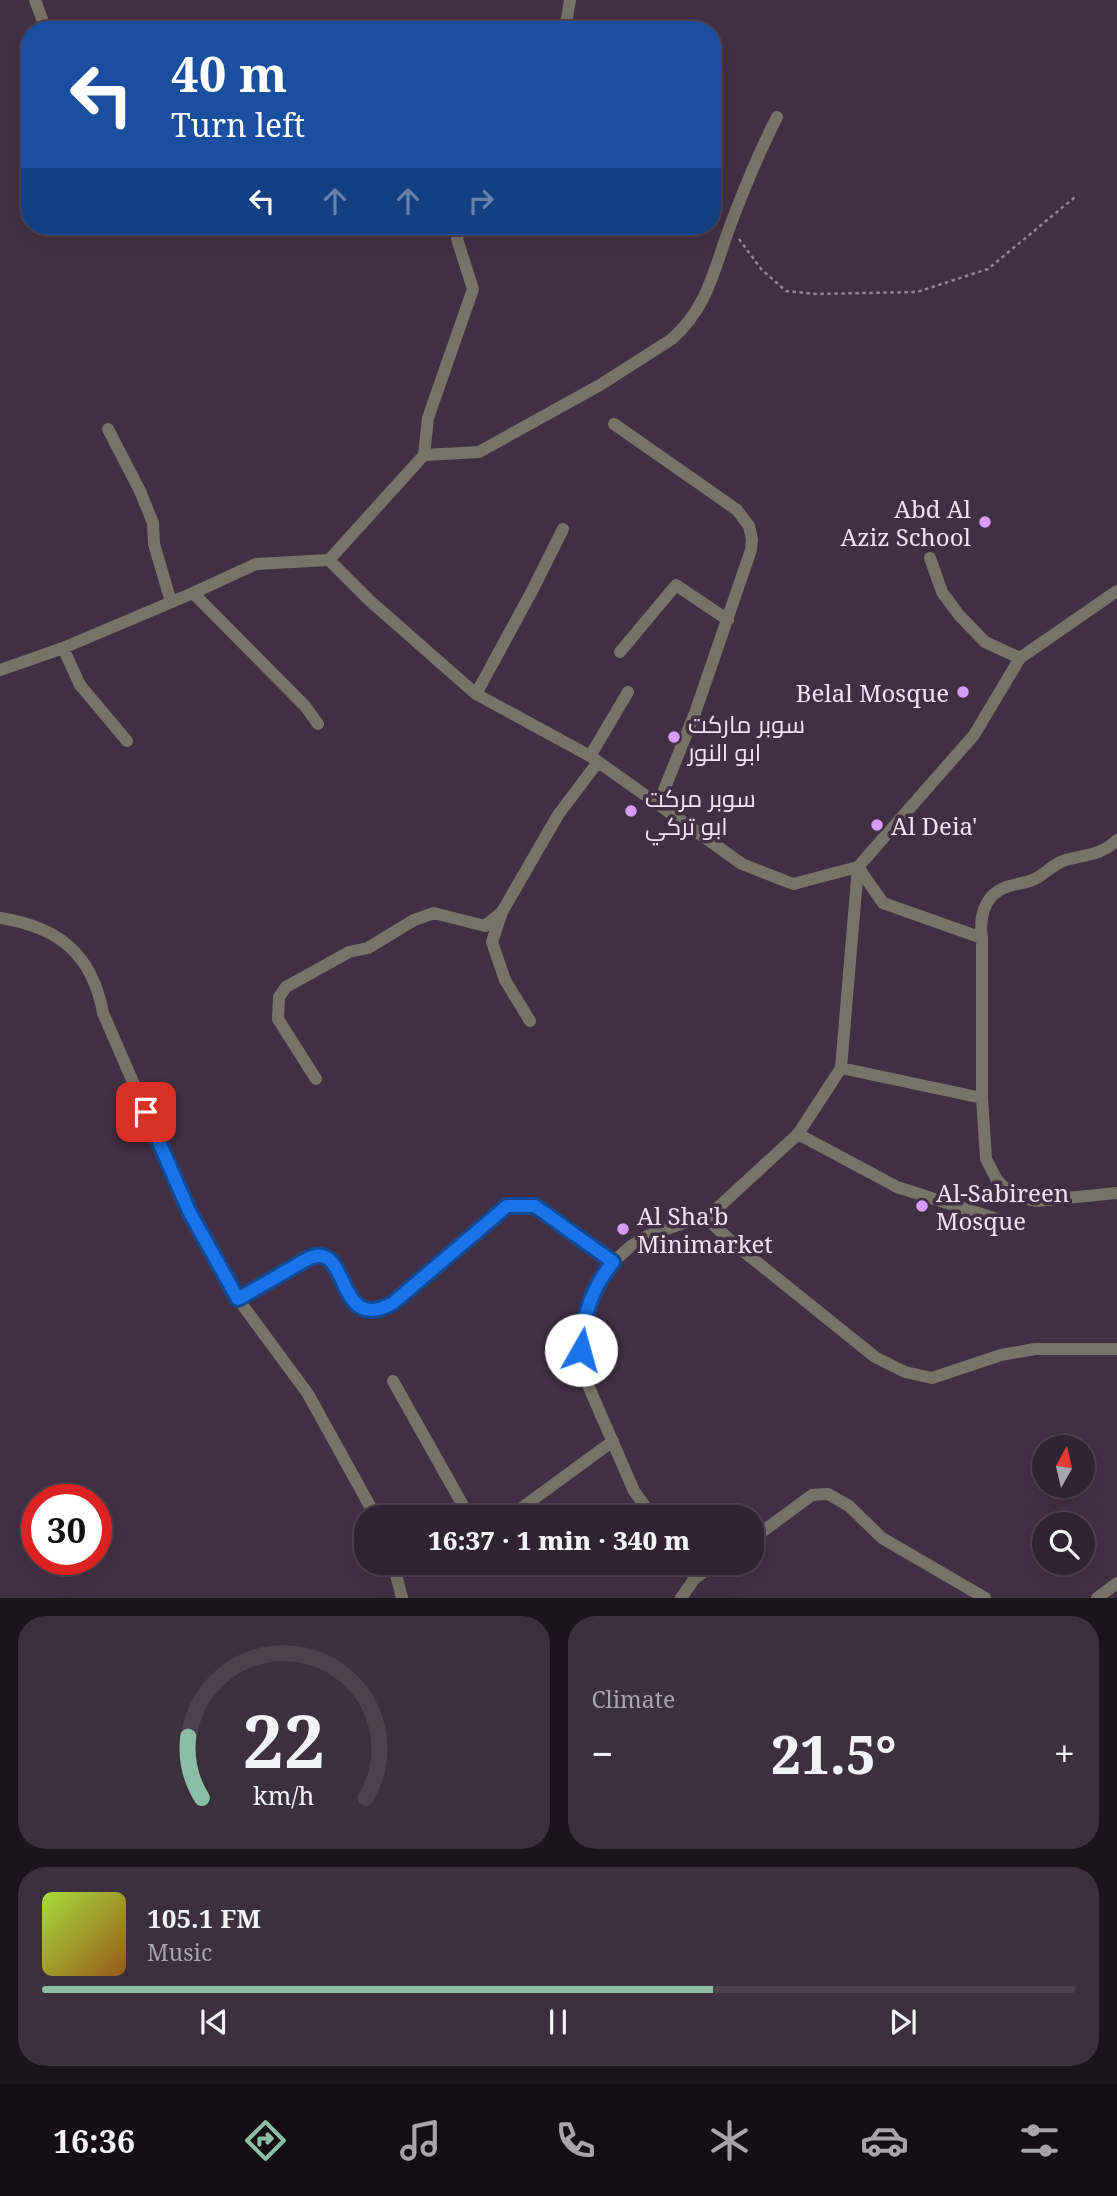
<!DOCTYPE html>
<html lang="en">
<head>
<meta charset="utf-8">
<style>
  body { margin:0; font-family:"Noto Serif",Cairo,serif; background:#3d303e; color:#f1f3f6; height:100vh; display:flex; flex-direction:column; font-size:26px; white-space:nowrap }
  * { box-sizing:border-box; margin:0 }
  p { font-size:23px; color:#a8a4ac }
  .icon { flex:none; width:38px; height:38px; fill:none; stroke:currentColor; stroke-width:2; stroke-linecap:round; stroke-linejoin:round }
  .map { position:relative; height:1598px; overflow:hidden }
  .sheet { display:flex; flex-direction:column; gap:18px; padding:18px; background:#1b141c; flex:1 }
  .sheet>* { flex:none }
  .top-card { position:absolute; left:21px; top:21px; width:700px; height:214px; border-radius:28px; box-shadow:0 7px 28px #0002,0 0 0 2px #4c414d; background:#1a4fa0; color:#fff; overflow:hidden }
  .needle { width:46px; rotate:8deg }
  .buttons { position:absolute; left:1032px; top:1435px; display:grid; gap:14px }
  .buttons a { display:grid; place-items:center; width:63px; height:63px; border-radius:50%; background:#312432; box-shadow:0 7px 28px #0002,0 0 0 2px #4c414d; font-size:35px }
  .speed { position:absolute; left:21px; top:1484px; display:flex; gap:14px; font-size:35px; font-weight:700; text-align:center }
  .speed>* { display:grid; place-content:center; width:91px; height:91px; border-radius:50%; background:#312432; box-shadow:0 7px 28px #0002,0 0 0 2px #4c414d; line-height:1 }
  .speed .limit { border:10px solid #d22; background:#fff; color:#111 }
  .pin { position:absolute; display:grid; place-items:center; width:60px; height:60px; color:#fff; margin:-30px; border-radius:14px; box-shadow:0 4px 10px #0006 }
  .me { position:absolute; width:77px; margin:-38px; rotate:7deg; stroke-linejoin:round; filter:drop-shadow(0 0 5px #0008) }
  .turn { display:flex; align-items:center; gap:24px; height:147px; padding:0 35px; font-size:32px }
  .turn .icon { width:91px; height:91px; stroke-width:2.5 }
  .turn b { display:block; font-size:49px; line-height:60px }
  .lanes { display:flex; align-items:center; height:66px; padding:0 35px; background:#0003; justify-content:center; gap:35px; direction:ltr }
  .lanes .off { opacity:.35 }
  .big { font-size:52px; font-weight:800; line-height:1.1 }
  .sheet .tile { flex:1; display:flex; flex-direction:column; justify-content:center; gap:10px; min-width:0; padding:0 24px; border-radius:28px; background:#3d303e }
  .sheet .dial { align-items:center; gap:0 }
  .dial svg { height:182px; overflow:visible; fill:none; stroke:#4c414d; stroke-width:7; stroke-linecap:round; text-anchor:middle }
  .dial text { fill:#f1f3f6; stroke:none }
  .song { display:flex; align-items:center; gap:21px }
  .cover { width:84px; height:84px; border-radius:10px; background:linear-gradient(135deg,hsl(80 70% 55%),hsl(30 70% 35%)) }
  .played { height:7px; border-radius:4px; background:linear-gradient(90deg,#8abfa5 65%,#4c414d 65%) }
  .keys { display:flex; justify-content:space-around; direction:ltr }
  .heat { display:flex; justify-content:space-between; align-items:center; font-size:38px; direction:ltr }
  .sheet .tiles { flex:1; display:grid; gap:18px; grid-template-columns:1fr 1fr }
  .tile:last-child { grid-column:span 2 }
  .trip { position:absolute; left:354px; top:1505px; width:410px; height:70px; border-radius:28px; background:#312432; box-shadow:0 7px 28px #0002,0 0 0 2px #4c414d; font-weight:800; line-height:70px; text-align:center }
  .menu { display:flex; height:112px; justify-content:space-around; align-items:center; background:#140e14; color:#a8a4ac }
  .menu .icon { width:49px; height:49px }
  .menu .on { color:#8abfa5 }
  .menu b { font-size:32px; color:#f1f3f6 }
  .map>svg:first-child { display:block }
</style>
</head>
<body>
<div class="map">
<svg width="1117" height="1598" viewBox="0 0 1117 1598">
  <rect width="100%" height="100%" fill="#413043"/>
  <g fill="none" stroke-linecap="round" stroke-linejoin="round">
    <path stroke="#958797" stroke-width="2.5" stroke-dasharray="3.5 3.5" stroke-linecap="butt" d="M739 239 761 269 786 291 816 294 917 292 988 269 1075 197"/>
    <path stroke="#777368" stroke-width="12" d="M35 0 46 30
      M565 30 570 0
      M614 424 737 510 749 526 752 539 751 550 695 713 658 805
      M108 429 140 491 153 523 154 544 171 602
      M424 455 428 418 473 289 457 239 460 226
      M930 558 942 592 959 615 985 642 1020 658
      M329 560 424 455 479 452 600 385 672 339C708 307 714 269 730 226 744 189 759 152 777 117
      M193 593 305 706 318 724
      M63 648 80 685 127 741
      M620 652 676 585 728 620
      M0 670 63 648 193 593 256 564 329 560 369 600 476 694 590 756 742 864 793 884 858 867 883 903 982 938
      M476 694 532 591 563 529
      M590 756 628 692
      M1117 840C1099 857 1084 854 1063 861 1052 865 1045 874 1035 879 1026 883 1014 884 1004 888 984 896 979 918 982 938V1098L986 1159 997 1180 1013 1196 1036 1201 1117 1193
      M502 912 492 942 505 980 530 1021
      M0 918C58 927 92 953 103 1013L189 1211 238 1299 308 1394 376 1517
      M841 1068 982 1098
      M316 1079 278 1019 279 997 286 987 349 952 368 948 414 920 434 913 485 926 502 912 558 815 598 762
      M798 1134 897 1187 1000 1220
      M704 1216 732 1242 875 1357 905 1372 932 1378 1001 1355 1035 1349H1117
      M238 1299 308 1258C314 1257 319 1254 325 1257 347 1267 343 1331 393 1303L507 1206H535L613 1262
      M393 1381 465 1509 488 1516 512 1515 613 1441
      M653 1517 634 1491 588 1385 583 1365 581 1335 587 1306 600 1279 613 1262 631 1246 647 1236 712 1213 798 1134 841 1068 858 867 974 735 1020 658 1117 591
      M751 1540 812 1495 828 1494 849 1506 882 1538 985 1598
      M393 1563 402 1598
      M684 1563 695 1578
      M681 1598 695 1578 717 1563
      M1097 1598 1117 1583"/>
  </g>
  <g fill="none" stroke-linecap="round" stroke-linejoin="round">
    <defs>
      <path id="route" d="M146 1112 189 1211 238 1299 309 1258C314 1256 319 1254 325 1257 348 1267 343 1331 393 1303L507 1206H535L613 1262C592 1288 582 1316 581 1350"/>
    </defs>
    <use href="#route" stroke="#114b97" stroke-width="18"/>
    <use href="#route" stroke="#1a73e8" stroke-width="12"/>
  </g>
  <g fill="#d79bf9" stroke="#413043" stroke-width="2.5">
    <circle cx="985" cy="522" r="7"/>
    <circle cx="963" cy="692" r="7"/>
    <circle cx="674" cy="737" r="7"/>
    <circle cx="631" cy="811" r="7"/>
    <circle cx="877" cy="825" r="7"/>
    <circle cx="922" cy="1206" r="7"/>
    <circle cx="623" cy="1229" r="7"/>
  </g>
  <g text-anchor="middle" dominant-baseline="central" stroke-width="7" stroke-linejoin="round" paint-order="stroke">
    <g font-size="24" fill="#eee3ef" stroke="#413043" text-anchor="start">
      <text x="971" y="508" text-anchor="end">Abd Al<tspan x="971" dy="28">Aziz School</tspan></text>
      <text x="949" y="692" text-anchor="end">Belal Mosque</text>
      <text x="688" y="723">سوبر ماركت<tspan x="688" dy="28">ابو النور</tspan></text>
      <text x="645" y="797">سوبر مركت<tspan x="645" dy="28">ابو تركي</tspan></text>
      <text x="891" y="825">Al Deia'</text>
      <text x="936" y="1192">Al-Sabireen<tspan x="936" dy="28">Mosque</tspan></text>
      <text x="637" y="1215">Al Sha'b<tspan x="637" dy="28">Minimarket</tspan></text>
    </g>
  </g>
</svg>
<div class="buttons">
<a><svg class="needle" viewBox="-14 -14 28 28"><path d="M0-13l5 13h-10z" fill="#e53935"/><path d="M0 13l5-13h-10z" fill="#a8a4ac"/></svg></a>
<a><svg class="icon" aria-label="search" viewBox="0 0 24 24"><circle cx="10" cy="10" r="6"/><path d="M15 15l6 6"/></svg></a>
</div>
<div class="speed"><div class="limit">30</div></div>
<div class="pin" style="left:146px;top:1112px;background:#d93025"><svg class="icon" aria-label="arrive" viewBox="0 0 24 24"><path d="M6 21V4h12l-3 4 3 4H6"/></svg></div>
<svg class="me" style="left:581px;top:1350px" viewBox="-20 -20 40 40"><circle r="19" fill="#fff"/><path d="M0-13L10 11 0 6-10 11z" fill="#1a73e8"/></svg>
<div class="trip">16:37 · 1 min · 340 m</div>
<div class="top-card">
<div class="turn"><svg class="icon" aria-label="left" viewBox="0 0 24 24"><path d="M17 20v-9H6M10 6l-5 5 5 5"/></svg><div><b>40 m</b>Turn left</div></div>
<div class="lanes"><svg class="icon" aria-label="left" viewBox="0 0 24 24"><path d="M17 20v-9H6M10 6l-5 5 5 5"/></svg><svg class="icon off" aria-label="ahead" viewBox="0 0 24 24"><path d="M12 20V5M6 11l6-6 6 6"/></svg><svg class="icon off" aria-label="ahead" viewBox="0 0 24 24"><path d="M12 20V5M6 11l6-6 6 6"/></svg><svg class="icon off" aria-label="right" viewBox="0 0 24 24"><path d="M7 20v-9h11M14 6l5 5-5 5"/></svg></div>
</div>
</div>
<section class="sheet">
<div class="tiles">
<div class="tile dial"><svg viewBox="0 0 100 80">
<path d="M14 69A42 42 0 1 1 86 69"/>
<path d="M14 69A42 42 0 0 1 8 42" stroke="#8abfa5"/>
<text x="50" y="56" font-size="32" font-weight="700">22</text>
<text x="50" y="72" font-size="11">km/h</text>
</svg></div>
<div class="tile"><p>Climate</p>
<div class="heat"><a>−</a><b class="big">21.5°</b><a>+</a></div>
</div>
<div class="tile">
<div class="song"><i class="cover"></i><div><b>105.1 FM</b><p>Music</p></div></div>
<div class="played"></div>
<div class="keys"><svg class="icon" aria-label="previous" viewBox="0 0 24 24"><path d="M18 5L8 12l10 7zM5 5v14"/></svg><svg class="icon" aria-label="pause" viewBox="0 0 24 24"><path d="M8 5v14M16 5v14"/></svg><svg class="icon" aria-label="next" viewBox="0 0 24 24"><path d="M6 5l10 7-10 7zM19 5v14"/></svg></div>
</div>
</div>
</section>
<nav class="menu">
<b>16:36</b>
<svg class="icon on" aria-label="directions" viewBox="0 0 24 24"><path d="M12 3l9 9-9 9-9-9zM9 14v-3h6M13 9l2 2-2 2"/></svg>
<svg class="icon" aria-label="music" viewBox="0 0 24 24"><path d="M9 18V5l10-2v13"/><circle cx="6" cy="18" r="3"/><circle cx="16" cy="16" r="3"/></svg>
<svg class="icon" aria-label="phone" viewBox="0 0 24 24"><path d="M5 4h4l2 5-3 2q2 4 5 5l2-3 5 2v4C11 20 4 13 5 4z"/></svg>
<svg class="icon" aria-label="climate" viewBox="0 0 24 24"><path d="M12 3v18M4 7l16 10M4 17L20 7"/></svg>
<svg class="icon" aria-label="car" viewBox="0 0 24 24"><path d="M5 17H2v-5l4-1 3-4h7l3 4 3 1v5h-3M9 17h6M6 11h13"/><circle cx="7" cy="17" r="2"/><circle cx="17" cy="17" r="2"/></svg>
<svg class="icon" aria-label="filters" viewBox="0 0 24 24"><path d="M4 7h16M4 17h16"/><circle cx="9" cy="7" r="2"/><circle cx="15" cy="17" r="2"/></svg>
</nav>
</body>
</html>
